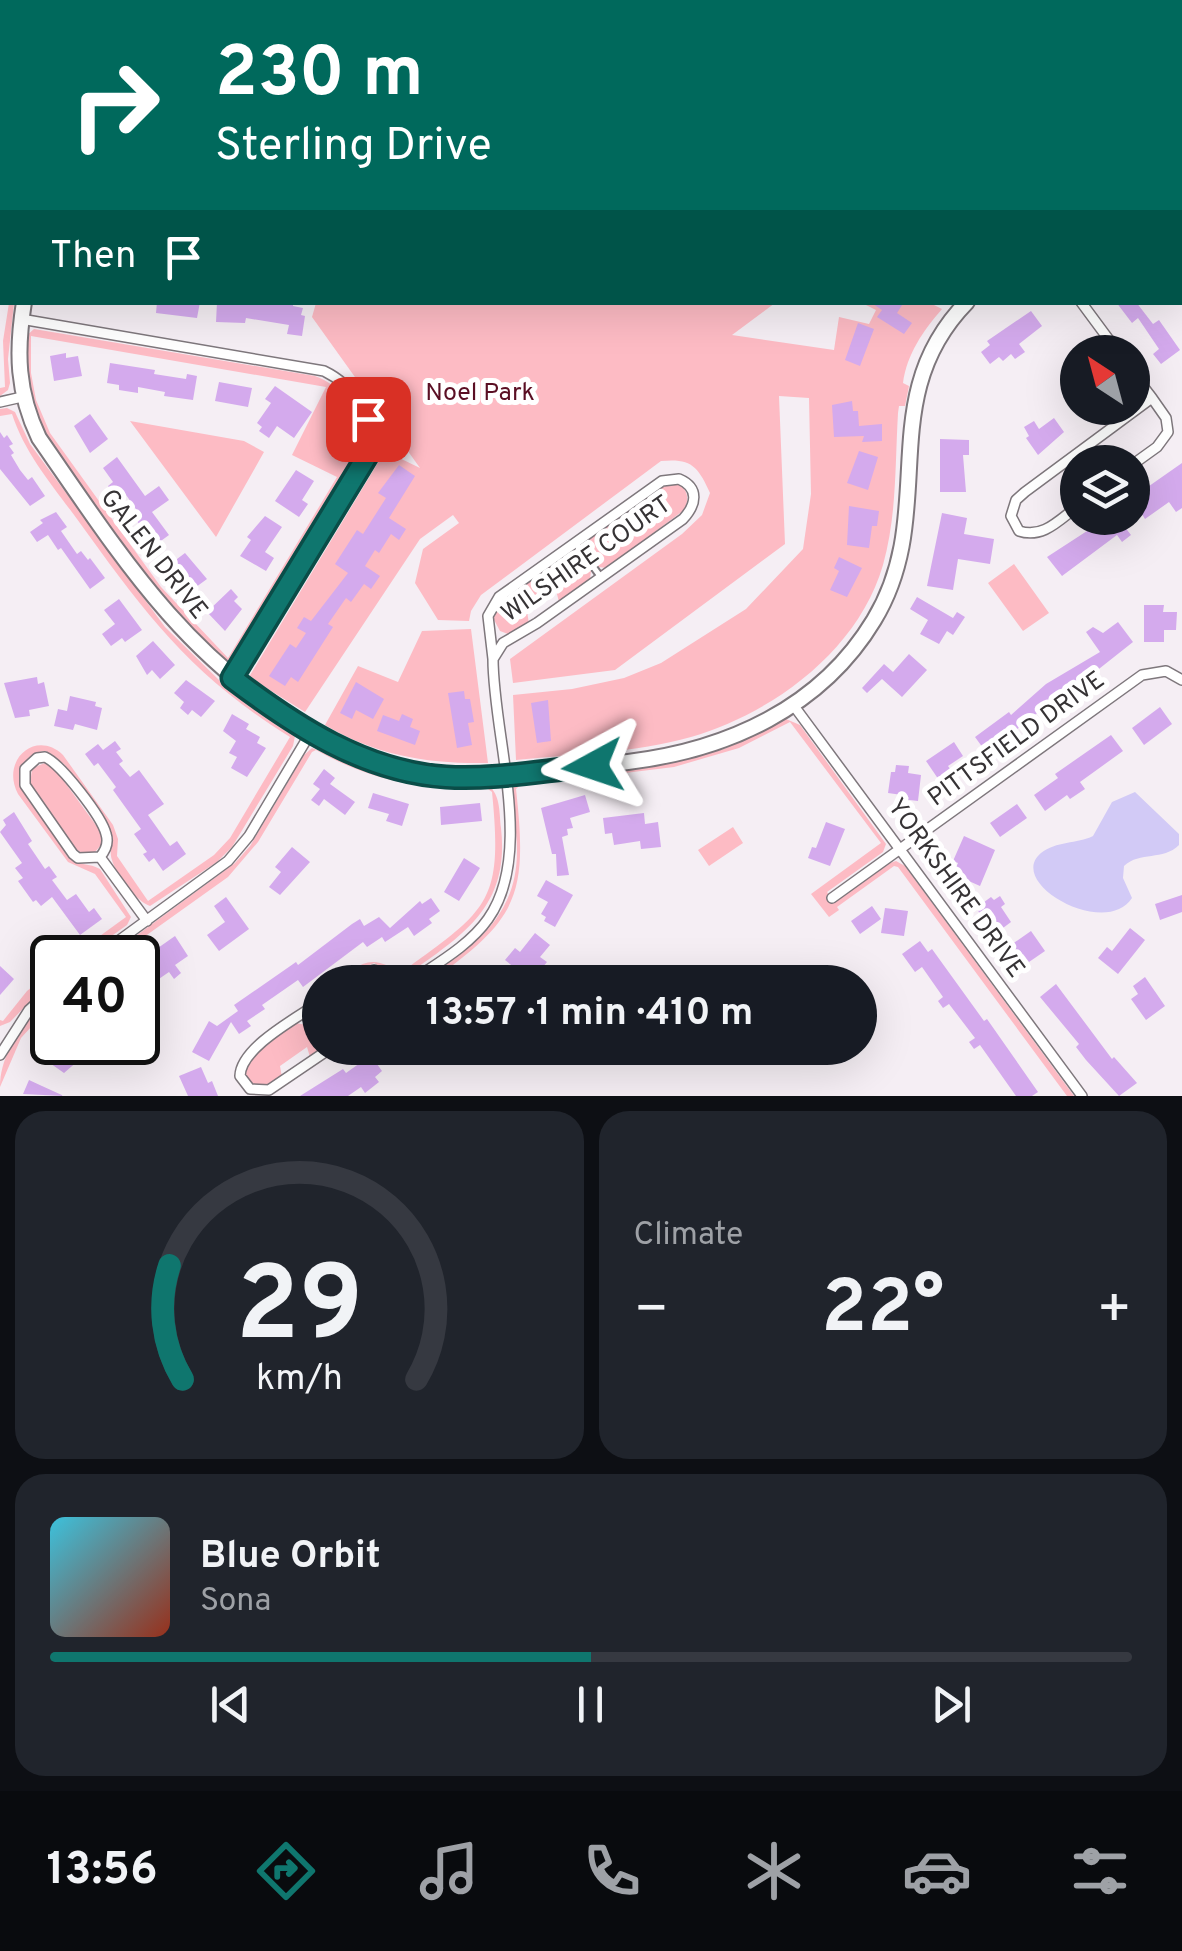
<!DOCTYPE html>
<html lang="en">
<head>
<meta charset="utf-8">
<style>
  body { margin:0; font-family:Overpass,sans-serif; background:#20242c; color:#f1f3f6; height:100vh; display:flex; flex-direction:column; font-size:38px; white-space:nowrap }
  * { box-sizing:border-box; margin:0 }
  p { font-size:32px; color:#9ea1a6 }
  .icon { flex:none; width:55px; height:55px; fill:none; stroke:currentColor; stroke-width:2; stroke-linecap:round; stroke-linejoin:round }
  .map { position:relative; height:1096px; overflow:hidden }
  .sheet { display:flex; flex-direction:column; gap:15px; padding:15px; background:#0d0f14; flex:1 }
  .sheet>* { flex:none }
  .guide { position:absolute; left:0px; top:0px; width:1182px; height:305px; box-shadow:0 10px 40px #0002; background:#00695c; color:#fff; overflow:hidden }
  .needle { width:65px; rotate:324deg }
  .tools { position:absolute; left:1060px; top:335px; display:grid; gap:20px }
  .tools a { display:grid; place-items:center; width:90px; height:90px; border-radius:50%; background:#171b24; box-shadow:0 10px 40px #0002; font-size:50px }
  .speed { position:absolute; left:30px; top:935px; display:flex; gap:20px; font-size:50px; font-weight:700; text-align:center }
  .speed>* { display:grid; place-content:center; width:130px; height:130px; border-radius:50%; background:#171b24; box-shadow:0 10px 40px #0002; line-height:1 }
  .speed .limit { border:5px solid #111; border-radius:15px; background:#fff; color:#111 }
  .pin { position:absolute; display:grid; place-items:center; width:85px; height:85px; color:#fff; margin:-42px; border-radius:20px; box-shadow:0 5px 15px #0006 }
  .me { position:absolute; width:110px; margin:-55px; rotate:265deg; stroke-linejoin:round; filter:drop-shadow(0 0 8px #0008) }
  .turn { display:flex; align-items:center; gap:35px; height:210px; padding:0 50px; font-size:45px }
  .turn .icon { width:130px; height:130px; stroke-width:2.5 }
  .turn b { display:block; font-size:70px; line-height:85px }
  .then { display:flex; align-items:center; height:95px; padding:0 50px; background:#0003; gap:20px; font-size:38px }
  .big { font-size:75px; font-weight:700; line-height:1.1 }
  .sheet .tile { flex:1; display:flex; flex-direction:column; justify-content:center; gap:15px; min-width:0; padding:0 35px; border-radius:30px; background:#20242c }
  .sheet .dial { align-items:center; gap:0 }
  .dial svg { height:260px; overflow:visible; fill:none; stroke:#363941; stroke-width:7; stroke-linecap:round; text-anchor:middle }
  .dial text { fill:#f1f3f6; stroke:none }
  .song { display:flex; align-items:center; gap:30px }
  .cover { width:120px; height:120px; border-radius:15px; background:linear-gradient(135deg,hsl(190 70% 55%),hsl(10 70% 35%)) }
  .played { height:10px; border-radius:5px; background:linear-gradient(90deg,#0f766e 50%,#363941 50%) }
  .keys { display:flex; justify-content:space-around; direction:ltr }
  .heat { display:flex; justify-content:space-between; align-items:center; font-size:55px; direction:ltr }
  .sheet .tiles { flex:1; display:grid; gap:15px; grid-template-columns:1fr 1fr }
  .tile:last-child { grid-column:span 2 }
  .trip { position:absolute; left:302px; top:965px; width:575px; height:100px; border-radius:50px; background:#171b24; box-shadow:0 10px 40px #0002; font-weight:700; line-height:100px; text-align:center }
  .tab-bar { display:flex; height:160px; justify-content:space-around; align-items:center; background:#090b0e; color:#9ea1a6 }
  .tab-bar .icon { width:70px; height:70px }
  .tab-bar .on { color:#0f766e }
  .tab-bar b { font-size:45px; color:#f1f3f6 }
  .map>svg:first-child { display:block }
</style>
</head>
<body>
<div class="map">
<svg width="1182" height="1096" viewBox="0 0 1182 1096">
  <rect width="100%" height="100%" fill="#f5eef4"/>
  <path fill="#fdbbc4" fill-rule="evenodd" d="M9 303H14L8 359 10 383 8 390 0 396V388L5 387 3 341Z
    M316 303H775L732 335 834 350 839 317 869 324 876 310 862 303H930L942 309C923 331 907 354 903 383L909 386 905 406H899L898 413C895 464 897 515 883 565 858 651 773 713 691 737 635 753 573 754 516 760L513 695 572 689 624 678 661 663 746 609 803 549 811 494 809 398 779 396 785 544 615 670 513 683 510 659 682 534 702 515 710 493C698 466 691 458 661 461L481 595 471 611 469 621 438 620 415 583 423 549 459 523 453 515 420 539 305 712 249 677 385 451 420 468 312 317Z
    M34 329 315 376C342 385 371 421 360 450L234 661H225L217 656 158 593 49 441 29 395 24 338ZM31 336 326 387 292 455 337 477 228 658 161 587 50 433 36 400 31 373Z
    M7 408 15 412 30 444 165 627 220 681 295 736 293 746 232 847 217 862 150 906C136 901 116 875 112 860 108 849 115 840 109 827L64 764 46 751C0 751 54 836 68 857 79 866 90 863 100 869L131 917 127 925 82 957H71L126 917 95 874 68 862 18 794C0 760 36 729 63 755L113 825 118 839 117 856 148 901 214 855 230 838 290 737C190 675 144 612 77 519 53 486 25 454 12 414L0 416V409Z
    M130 421 244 441 264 452 216 537Z
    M674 483C688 486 690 499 684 510L607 568 598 567 584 548 586 538 616 516 619 528 651 505 649 492Z
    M567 551 578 552 591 570 590 580 559 602 556 590 527 611 529 624 511 635 500 631 492 616 496 604Z
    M1014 564 1049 613 1023 631 988 583Z
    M471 629 488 763C429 764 377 756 325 725L358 666 398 682 422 631Z
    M786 719 800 725 886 844 883 852 827 892 835 902 890 863 896 861 905 866 1074 1096H1067L898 867 894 866 837 907 839 910 829 917 811 894 881 843 790 722 739 748 674 767 519 786 516 789C528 897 518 919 430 982H421C471 948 517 919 517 851 517 831 513 810 512 789L519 782 667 764 724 749Z
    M312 748 393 778 442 786 488 785C501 795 499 813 501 828 510 909 461 936 404 977H397L374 963 335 982C348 973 363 958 380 963 389 965 394 970 403 971 489 909 503 902 492 792L488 789C425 791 371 781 316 750L312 752 258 842 228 877 116 957 106 958 235 863 250 846 304 755Z
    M45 763 53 766 101 832V845L95 852 85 855 76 849 30 786 32 768Z
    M733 827 743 843 709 866 698 850Z
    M52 971V979L10 1022 0 1026V1020L3 1021 27 991Z
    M52 997V1004L21 1038 0 1087C0 1051 26 1020 52 997Z
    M296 1023 306 1025 319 1042 318 1051 310 1057 307 1047 280 1066 282 1077 265 1086 252 1085 244 1072 253 1054Z"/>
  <path fill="#d2caf6" d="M1135 792 1179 834V845C1163 861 1140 851 1124 866L1123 878 1132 898C1106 939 1005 883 1041 853 1056 841 1077 844 1093 836L1112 802Z"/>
  <path fill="#d4aaed" d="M157 302H200L197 318 156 313Z
    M217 302 261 305V302H293V306L303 308 301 315 305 316 302 336 287 334 289 325 246 318 245 323 216 322Z
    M870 302H904L897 313 912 323 904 334 877 317 882 310Z
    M1116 302H1136L1153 324 1159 320 1180 350 1161 364 1153 354 1159 349 1138 318 1132 323Z
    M1031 311 1042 326 1019 344 1025 352 1015 359 1011 354 1003 361 999 357 990 364 981 352 990 345 987 341Z
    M858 323 874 329 860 366 845 360Z
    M66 353V358L78 356 82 376 54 381 50 356Z
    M110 363 155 370 154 374 186 379 187 374 197 376 193 400 164 396 165 392 138 387V393L119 390V385L107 383Z
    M219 382 252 388 248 407 215 401Z
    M275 386 312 412 294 438 277 426 269 438 259 431 262 427 257 423 271 403 265 399Z
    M852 401 853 411H858L859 426 882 424V441L862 442 864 436 834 437 832 405Z
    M90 414 108 439 90 453 74 426Z
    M1054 418 1064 432 1038 455 1026 438 1029 436 1024 427 1034 421 1039 429Z
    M0 432 4 438 7 435 13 444 9 446 14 453 11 455 20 470 28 480 32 477 45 496 30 506 0 469Z
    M940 439 969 440V455H963L966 492H940Z
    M859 451 878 457 868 490 847 483Z
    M117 457 145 496 159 486 169 500 152 512 169 535 154 546 133 515 138 512 124 492 116 498 108 486 113 482 103 468Z
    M1182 463V508L1176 512 1169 502 1145 519 1132 498Z
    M399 465 415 476 389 518 406 529 399 540 391 534 379 553 375 550 365 566 380 576 371 589 364 584 351 602 346 598 328 624 333 627 298 682 291 677 285 686 269 676 290 644 296 648 306 633 297 628 304 617 311 621 348 573 335 564 357 530 363 534 386 498 378 493Z
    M296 470 314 481 302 500 308 504 299 517 275 501Z
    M849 506 879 511 877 526H872L869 548 847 545Z
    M56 512 67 527 61 531 77 554 81 551 88 560 90 558 105 578 90 589 61 548 58 550 48 535 37 542 30 532 43 523 40 520Z
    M942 513 967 518 964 534 994 539 990 564 958 559 953 590 927 586Z
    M265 516 282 527 265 552 274 558 266 571 240 556 251 540 247 537Z
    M1107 518H1118L1131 535 1122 542 1117 535 1062 576 1047 557Z
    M185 553 207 579 192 590 177 574 180 571 173 562Z
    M839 557 862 568 847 597 830 590 839 571 834 568Z
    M231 589 238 597 234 601 242 609 225 631 207 612Z
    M917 597 953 618 957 612 965 617 953 635 947 631 939 644 920 634 928 620 910 609Z
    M119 599 142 630 125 642 122 638 111 646 102 634 115 624 104 610Z
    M1144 605H1164L1163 612H1177L1176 630H1164V642H1144Z
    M1118 622 1133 642 1047 710 1045 707 992 749 989 744 983 748 975 737 1009 712 1011 715 1046 684 1100 652 1086 632 1093 627 1103 633Z
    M153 641 175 665 160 679 152 670 147 675 136 656Z
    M909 654 927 670 902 697 882 679 867 693 862 688 884 664 893 672Z
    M37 677 38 684 44 682 49 706 29 710 30 716 15 718 4 683Z
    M186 680 215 701 201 717 192 710 188 715 180 708 184 702 174 693Z
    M356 682 384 699 373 719 356 710 352 719 340 713Z
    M464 691 465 699H470L474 722 468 723 472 745 457 748 448 693Z
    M70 696 96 702 95 706 102 708 97 730 75 724 73 730 54 726 58 709 67 711Z
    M548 700 551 741 537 743 531 703Z
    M1160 707 1172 724 1144 745 1132 728Z
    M232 714 249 724 246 729 260 737 257 743 266 748 247 777 231 768 237 757 229 753 236 741 223 731Z
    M402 714 413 719 410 727 420 731 415 745 377 731 383 715 399 721Z
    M1111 735 1123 751 1080 782 1085 789 1070 799 1067 795 1045 811 1034 795 1058 778 1055 774Z
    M115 741 121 749 116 752 123 761 119 764 130 777 139 770 164 804 148 815 170 846 177 841 186 854 163 871 154 858 149 862 143 854 147 852 134 834 141 829 113 790 116 787 98 763 94 766 85 754 98 744 103 750Z
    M954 742 963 756 948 766 956 777 943 786 926 761Z
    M896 765 909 766 908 773 921 775 918 801 901 799 902 795 888 793 891 772H895Z
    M324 769 335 778 330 784 355 802 345 815 324 799 319 806 311 800 320 789 313 784Z
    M373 793 409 804 402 826 386 821 389 814 368 808Z
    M585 795 590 812 570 818 573 828 567 829 568 835 562 837 569 875 557 876 556 854H552L541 808Z
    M480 803 482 821 441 825 440 807Z
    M1017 804 1027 818 1000 837 990 823Z
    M14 812 32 841 28 844 45 869 49 866 57 877 52 880 67 900 76 894 89 912 94 908 102 919 80 935 52 897 41 906 36 900 33 902 18 881 23 878 15 868 22 863 0 832 6 825 3 820Z
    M644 813 645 824 658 822 661 847 641 849 640 841 614 845 612 833 605 834 603 818Z
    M826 822 845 829 830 866 808 858 812 847 816 848Z
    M964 836 995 850 980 886 953 874 958 863 953 861Z
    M292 847 310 862 280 895 269 887 281 872 275 867Z
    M464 858 480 868 459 901 444 892Z
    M546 880 573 895 555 927 544 921 546 917 541 914 548 902 537 896Z
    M1182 895V912L1160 920 1155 904Z
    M1000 896 1005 904 1001 907 1011 922 995 934 976 908 991 897 994 900Z
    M226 897 249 929 219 951 207 935 225 922 214 906Z
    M431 898 440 911 429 919 432 923 414 936 408 927 385 942 382 937 367 947 363 942 303 987 298 980 262 1005 265 1009 247 1021 251 1026 239 1034 231 1022 209 1061 192 1052 209 1021 217 1026 238 1011 234 1005 296 962 298 965 352 924 360 919 364 926 379 917 390 928 420 901 422 904Z
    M872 906 881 919 860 934 851 921Z
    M885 908 908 911 904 936 881 933Z
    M1130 928 1145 940 1118 974 1098 958 1107 947 1112 951Z
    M1031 931 1045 951 1029 962 1023 954 1014 961 1005 949Z
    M535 933 550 945 540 957 547 962 531 981 505 960 515 948 520 952Z
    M175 936 188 956 175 965 181 973 174 979 169 972 153 983 138 962Z
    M920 941 928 952 932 949 984 1021 987 1019 1038 1092 1032 1096H1016L980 1045 974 1049 969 1042 975 1038 949 1004 943 1008 938 1001 943 997 922 967 915 972 902 954Z
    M0 966 14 979 0 995Z
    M499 967 510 982H477Z
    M1145 977 1165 1006 1146 1020 1131 999 1138 994 1133 986Z
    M1056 984 1112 1059 1114 1057 1137 1083 1119 1096 1086 1060 1076 1047 1079 1044 1040 997Z
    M61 1042H85L95 1050 84 1064 79 1060 64 1073 47 1061Z
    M381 1048H403L377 1064 382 1071 375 1077 379 1082 365 1093 361 1087 348 1096H300L343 1069 346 1073Z
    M201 1067 208 1083 212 1081 218 1096H188L179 1076Z
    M29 1080 42 1086 64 1096 23 1094Z"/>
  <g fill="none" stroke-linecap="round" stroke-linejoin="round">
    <defs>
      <path id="lane" d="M27 0V2
        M640 0 642 2
        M0 106H2
        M0 144 2 145
        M575 542 600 576
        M303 1014 320 1037"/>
      <path id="street" d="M578 2 581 0
        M651 2 655 0
        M1021 2 1022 0
        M1047 2 1050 0
        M1180 76 1182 77
        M0 228H2
        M1081 302 1118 352
        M21 319 324 371C353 385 375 417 370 449L232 678
        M1132 372 1152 398
        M0 402 22 397
        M679 479C700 488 696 505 683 519L537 623 503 643 493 659 488 616 499 597 662 481Z
        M1078 506C1059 520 1043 539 1019 531L1011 516 1016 500 1025 492 1152 398 1166 418 1168 432 1157 447 1132 465
        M794 706 1082 1096
        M45 757C61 764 102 817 106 834 109 843 106 850 100 857L78 858 73 854 25 785V769L37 758Z
        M100 857 147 921
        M832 898 1142 675 1166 671 1182 680
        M95 958 228 861 249 836 311 732
        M346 982 374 970 400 982
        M410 982C436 964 469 946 488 919 535 853 493 736 493 659
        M320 1002C297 1018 241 1047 240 1076L250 1089 269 1090 331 1048
        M0 1055 29 1010 52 989"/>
      <path id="secondary" d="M61 0 62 2
        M1000 0 1002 2
        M1180 242 1182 244
        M24 302C16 352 17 392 39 438 119 553 182 656 307 729 344 751 382 769 425 775 491 784 563 769 628 762 727 750 821 708 874 620 940 511 872 399 967 302"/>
    </defs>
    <use href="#lane" stroke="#7e777c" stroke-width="9"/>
    <use href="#street" stroke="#7e777c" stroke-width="12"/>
    <use href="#secondary" stroke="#7e777c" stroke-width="18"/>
    <use href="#lane" stroke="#fff" stroke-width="5"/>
    <use href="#street" stroke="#fff" stroke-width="9"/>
    <use href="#secondary" stroke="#fff" stroke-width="14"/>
  </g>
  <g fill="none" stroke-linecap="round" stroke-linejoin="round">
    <defs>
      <path id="route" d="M368 419 372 436 367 456 232 678C295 726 365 772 446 777 495 780 545 770 593 766"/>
    </defs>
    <use href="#route" stroke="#0a4d48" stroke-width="25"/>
    <use href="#route" stroke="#0f766e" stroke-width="18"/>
  </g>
  <g text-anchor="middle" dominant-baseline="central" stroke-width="10" stroke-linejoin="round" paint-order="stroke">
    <g font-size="25" fill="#5a0f24" stroke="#fff">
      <text x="480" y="394">Noel Park</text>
    </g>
    <g font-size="25" fill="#363335" stroke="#fff">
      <text transform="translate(153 555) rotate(52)">GALEN DRIVE</text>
      <text transform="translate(587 560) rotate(-35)">WILSHIRE COURT</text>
      <text transform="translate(1017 740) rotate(-36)">PITTSFIELD DRIVE</text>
      <text transform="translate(955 889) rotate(54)">YORKSHIRE DRIVE</text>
    </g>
  </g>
</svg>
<div class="tools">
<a><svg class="needle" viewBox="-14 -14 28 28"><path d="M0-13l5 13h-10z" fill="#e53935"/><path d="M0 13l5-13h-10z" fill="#9ea1a6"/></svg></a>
<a><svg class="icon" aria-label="layers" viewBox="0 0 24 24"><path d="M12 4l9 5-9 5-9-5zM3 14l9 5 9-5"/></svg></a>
</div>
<div class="speed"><div class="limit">40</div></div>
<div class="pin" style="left:368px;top:419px;background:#d93025"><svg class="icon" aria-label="arrive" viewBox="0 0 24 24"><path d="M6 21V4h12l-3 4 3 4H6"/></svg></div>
<svg class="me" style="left:593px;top:766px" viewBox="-20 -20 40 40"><path d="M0-17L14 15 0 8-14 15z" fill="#0f766e" stroke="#fff" stroke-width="4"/></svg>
<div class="trip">13:57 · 1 min · 410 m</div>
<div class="guide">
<div class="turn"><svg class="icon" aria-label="right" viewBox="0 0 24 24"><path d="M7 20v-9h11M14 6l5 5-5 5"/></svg><div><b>230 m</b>Sterling Drive</div></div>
<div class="then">Then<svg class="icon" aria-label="arrive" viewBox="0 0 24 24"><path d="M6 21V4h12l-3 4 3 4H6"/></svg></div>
</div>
</div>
<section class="sheet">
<div class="tiles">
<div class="tile dial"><svg viewBox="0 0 100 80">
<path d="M14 69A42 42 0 1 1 86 69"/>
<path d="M14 69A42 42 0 0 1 10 34" stroke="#0f766e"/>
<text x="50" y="56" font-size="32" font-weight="700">29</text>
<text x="50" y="72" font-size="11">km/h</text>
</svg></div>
<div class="tile"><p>Climate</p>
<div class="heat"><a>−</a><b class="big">22°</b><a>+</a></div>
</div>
<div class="tile">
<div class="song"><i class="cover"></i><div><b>Blue Orbit</b><p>Sona</p></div></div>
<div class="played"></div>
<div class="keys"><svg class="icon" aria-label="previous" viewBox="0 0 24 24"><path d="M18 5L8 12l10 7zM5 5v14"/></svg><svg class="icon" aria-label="pause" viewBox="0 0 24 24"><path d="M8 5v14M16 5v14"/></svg><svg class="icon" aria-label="next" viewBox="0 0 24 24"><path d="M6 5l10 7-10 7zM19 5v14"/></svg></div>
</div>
</div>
</section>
<nav class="tab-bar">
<b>13:56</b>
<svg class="icon on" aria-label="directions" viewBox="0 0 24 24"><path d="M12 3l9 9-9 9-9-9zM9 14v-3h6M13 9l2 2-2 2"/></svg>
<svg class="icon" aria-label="music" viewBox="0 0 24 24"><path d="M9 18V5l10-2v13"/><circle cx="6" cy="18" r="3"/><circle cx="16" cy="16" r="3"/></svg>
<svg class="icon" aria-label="phone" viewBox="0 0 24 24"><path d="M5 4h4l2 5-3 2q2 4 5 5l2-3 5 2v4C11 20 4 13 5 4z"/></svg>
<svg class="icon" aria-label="climate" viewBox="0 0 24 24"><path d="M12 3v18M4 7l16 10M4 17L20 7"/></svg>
<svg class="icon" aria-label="car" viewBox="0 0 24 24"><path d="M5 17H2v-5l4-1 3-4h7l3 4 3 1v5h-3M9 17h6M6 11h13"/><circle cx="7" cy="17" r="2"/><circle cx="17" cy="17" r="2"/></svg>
<svg class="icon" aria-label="filters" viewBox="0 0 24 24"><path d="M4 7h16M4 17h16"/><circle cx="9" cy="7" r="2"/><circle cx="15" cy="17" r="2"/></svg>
</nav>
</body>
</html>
